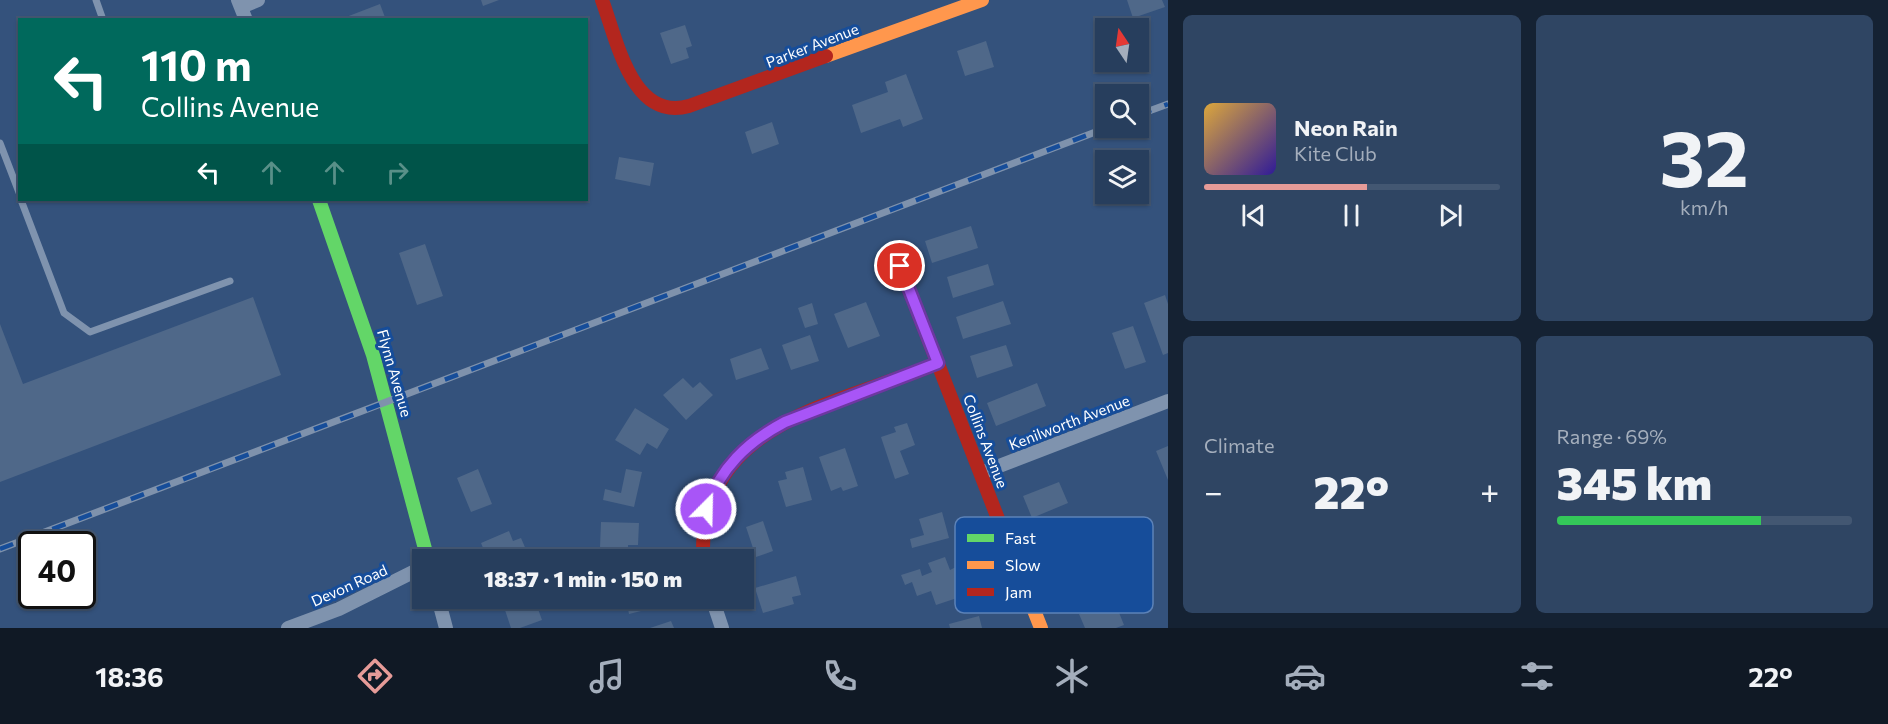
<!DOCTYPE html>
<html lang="en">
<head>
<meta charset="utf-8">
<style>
  body { margin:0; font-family:Commissioner,sans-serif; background:#2f4563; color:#f1f3f6; height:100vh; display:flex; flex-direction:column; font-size:22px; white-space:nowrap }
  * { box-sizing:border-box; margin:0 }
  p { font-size:20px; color:#a4aebc }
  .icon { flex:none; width:33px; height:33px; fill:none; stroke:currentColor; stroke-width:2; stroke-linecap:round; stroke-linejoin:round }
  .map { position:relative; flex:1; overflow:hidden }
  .drawer { display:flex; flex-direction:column; gap:15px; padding:15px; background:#152233; width:720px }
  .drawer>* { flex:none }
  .guide { position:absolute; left:18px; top:18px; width:570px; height:183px; border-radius:0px; box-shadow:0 2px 4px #0004,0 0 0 2px #435772; background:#00695c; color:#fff; overflow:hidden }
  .needle { width:39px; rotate:347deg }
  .tools { position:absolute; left:1095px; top:18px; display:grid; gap:12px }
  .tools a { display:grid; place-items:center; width:54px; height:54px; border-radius:0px; background:#273e5d; box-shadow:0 2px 4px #0004,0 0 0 2px #435772; font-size:30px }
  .speed { position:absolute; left:18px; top:531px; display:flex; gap:12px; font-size:30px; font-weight:700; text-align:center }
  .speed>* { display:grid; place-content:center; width:78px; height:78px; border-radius:50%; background:#273e5d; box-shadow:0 2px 4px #0004,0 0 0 2px #435772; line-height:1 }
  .speed .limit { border:3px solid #111; border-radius:9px; background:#fff; color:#111 }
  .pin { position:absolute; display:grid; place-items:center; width:51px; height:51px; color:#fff; margin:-26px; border:3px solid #fff; border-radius:50%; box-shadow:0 2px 6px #0007 }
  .me { position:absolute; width:66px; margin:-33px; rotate:23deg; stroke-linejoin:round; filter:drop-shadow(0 0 4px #0008) }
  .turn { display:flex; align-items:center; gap:21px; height:126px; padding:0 24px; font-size:27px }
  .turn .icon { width:78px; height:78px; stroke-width:2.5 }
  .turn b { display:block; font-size:42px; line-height:51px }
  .lanes { display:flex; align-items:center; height:57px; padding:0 24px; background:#0003; justify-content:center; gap:30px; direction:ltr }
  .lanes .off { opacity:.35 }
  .big { font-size:45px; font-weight:800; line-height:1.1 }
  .drawer .tile { flex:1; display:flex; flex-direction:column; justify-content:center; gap:9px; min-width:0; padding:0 21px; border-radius:9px; background:#2f4563 }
  .drawer .dial { align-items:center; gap:0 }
  .dial b { font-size:78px; line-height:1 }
  .song { display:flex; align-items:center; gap:18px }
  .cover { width:72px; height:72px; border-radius:9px; background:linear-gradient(135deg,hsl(40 70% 55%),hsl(250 70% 35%)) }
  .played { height:6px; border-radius:3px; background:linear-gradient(90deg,#e69b98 55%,#435772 55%) }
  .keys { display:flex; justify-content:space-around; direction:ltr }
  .heat { display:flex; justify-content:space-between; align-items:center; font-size:33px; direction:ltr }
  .charge { height:9px; border-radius:4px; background:linear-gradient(90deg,#34c759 69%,#435772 0) }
  .drawer .tiles { flex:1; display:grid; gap:15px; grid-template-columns:repeat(2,1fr) }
  .trip { position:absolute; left:412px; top:549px; width:342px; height:60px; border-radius:0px; background:#273e5d; box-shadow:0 2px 4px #0004,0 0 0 2px #435772; font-weight:800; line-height:60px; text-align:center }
  .tab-bar { display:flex; height:96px; justify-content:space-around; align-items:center; background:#101925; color:#a4aebc }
  .tab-bar .icon { width:42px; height:42px }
  .tab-bar .current { color:#e69b98 }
  .tab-bar b { font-size:27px; color:#f1f3f6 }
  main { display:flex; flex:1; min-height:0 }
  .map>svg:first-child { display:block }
</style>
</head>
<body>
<main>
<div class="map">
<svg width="1168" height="628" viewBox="0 0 1168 628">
  <rect width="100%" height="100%" fill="#34527c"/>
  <path fill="#4f6889" d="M481 0H499L483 6Z
    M1127 0H1162L1165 7 1133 18Z
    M380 4 386 20H341V19Z
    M685 25 692 46 686 48 689 58 671 64 660 33Z
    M986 41 994 67 965 76 957 51Z
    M906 74 923 119 903 127 900 119 861 133 852 105 888 92 885 82Z
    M772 122 779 144 752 154 745 132Z
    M619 157 654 163 650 186 615 179Z
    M971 226 978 248 932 263 925 241Z
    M425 244 443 296 417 305 399 253Z
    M988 264 994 285 953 298 947 277Z
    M1165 295 1168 304V353L1163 355 1144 303Z
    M253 297 281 375 0 482V324L23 384Z
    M1003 301 1011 324 963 339 956 317Z
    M866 302 880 336 848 348 834 314Z
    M812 303 818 324 805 328 798 308Z
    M1133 326 1146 362 1125 369 1112 333Z
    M810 335 819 361 791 370 782 345Z
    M1006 345 1013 366 977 378 970 356Z
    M761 348 769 369 736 380 730 359Z
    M683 378 693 388 700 382 713 395 686 420 663 395Z
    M1037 383 1046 406 996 426 987 403Z
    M635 408 669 429 657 449 647 443 640 455 615 440Z
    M907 423 915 445 900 451 909 474 895 479 881 437 896 432 894 427Z
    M1168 446V480L1156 451Z
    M845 448 858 486 843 491 841 487 831 491 819 457Z
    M803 467 812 500 786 507 778 481 787 479 785 472Z
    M478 469 492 504 471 512 457 478Z
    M626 469 642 472 634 507 603 500 605 489 621 493Z
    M1059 482 1068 503 1032 518 1023 496Z
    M942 512 949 538 912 548 910 539 924 535 919 519Z
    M763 521 773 551 756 557 746 527Z
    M601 522 639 523 638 545H628V549L600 548Z
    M509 531 513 541 521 538 530 559 488 560 481 543Z
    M945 557 950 570 956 567 966 595 936 605 931 591 917 596 912 582 905 585 901 575 920 569 922 576 932 572 928 563Z
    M796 576 801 595 792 597 794 604 763 613 755 588Z
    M501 598H534L542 620 520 628H511Z
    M626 598H646L649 609 629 614Z
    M1114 600 1124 625 1116 628H1085L1079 614Z
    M979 616 982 628H950L949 624Z
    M671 621 674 628H650Z"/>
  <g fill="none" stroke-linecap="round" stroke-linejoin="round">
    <path stroke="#7f93ae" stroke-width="7" d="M96 0 102 17
      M0 143 20 195
      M21 200 64 313 90 332 230 281"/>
    <path stroke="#7f93ae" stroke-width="14" d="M238 0 246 20
      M241 7 258 0
      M981 473 1168 401
      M438 598 446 628
      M712 598 722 628
      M288 628 339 609 423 567"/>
    <path stroke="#63d668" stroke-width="14" d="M319 200 373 355 428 560"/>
    <path stroke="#ff974d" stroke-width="14" d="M826 56 982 0
      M1007 542 1041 628"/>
    <path stroke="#b3261e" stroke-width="14" d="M602 0C617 40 632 122 689 106L826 56
      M900 266 1007 542
      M703 560C698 420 837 406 938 363"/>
    <defs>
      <path id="rail" d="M1138 115 1168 104
        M0 549 1106 128"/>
    </defs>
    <use href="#rail" stroke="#7f92ac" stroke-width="7"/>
    <use href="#rail" stroke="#164d9a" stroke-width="4.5" stroke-dasharray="14" stroke-linecap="butt"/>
  </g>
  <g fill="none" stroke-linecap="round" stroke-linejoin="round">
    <defs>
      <path id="route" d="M706 509C720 468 747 442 785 422L938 363 900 266"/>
    </defs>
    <use href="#route" stroke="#6d37a1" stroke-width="15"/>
    <use href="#route" stroke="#a855f7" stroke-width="10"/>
  </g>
  <g text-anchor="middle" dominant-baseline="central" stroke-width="6" stroke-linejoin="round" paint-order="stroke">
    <g font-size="15" fill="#fff" stroke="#164d9a">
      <text transform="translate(812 45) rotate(-21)">Parker Avenue</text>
      <text transform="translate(395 373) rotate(74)">Flynn Avenue</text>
      <text transform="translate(1069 422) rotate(-21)">Kenilworth Avenue</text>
      <text transform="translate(986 441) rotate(69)">Collins Avenue</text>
      <text transform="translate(349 585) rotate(-24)">Devon Road</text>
    </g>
  </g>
  <rect x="955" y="517" width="198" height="96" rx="9" fill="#164d9a" stroke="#5c82b8" stroke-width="1.5"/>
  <rect x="967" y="534" width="27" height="8" fill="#63d668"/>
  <rect x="967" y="561" width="27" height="8" fill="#ff974d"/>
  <rect x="967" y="588" width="27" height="8" fill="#b3261e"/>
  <g font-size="16" fill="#fff">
    <text x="1005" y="544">Fast</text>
    <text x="1005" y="571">Slow</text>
    <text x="1005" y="598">Jam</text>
  </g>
</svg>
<div class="tools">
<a><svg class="needle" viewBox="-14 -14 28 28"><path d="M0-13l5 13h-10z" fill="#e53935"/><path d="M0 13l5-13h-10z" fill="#a4aebc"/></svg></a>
<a><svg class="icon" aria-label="search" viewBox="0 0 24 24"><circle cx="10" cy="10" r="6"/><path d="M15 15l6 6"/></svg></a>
<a><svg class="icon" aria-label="layers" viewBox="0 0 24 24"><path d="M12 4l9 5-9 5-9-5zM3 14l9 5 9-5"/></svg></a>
</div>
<div class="speed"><div class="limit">40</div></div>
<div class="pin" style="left:900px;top:266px;background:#d93025"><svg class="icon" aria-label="arrive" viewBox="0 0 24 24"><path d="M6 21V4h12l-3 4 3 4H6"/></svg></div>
<svg class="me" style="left:706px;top:509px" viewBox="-20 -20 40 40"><circle r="17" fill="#a855f7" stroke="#fff" stroke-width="3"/><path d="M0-11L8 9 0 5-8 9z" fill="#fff"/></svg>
<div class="trip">18:37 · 1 min · 150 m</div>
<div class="guide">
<div class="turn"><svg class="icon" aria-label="left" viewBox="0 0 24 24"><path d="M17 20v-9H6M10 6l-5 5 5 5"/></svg><div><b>110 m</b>Collins Avenue</div></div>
<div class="lanes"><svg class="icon" aria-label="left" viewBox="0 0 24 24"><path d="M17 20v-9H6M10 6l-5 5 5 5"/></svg><svg class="icon off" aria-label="ahead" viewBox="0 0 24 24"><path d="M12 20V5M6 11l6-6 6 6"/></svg><svg class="icon off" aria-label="ahead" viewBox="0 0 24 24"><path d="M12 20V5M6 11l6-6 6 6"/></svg><svg class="icon off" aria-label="right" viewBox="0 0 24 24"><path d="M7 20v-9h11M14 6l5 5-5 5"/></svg></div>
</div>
</div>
<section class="drawer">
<div class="tiles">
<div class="tile">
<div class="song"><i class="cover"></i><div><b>Neon Rain</b><p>Kite Club</p></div></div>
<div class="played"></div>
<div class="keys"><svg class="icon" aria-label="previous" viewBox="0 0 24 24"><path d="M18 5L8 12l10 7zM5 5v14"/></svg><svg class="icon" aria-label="pause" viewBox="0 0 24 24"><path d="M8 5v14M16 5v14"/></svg><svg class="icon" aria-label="next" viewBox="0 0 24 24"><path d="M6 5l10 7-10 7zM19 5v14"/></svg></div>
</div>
<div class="tile dial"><b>32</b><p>km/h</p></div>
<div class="tile"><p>Climate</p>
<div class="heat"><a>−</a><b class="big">22°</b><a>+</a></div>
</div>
<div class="tile"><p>Range · 69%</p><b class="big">345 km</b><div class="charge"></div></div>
</div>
</section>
</main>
<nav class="tab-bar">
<b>18:36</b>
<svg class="icon current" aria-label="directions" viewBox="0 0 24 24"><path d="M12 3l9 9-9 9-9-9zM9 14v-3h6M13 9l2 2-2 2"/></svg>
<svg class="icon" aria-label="music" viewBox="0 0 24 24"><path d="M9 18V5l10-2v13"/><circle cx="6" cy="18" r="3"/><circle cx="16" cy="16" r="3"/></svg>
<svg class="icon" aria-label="phone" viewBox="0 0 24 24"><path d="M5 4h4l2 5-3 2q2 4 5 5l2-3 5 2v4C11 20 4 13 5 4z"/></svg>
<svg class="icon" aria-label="climate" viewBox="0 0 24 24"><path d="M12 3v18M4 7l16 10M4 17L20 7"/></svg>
<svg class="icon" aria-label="car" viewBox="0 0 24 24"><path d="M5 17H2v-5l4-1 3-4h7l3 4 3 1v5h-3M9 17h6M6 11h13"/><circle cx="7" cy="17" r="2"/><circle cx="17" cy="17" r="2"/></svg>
<svg class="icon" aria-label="filters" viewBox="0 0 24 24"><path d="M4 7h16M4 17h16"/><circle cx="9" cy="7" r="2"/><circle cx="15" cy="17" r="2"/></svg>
<b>22°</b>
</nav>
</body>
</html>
